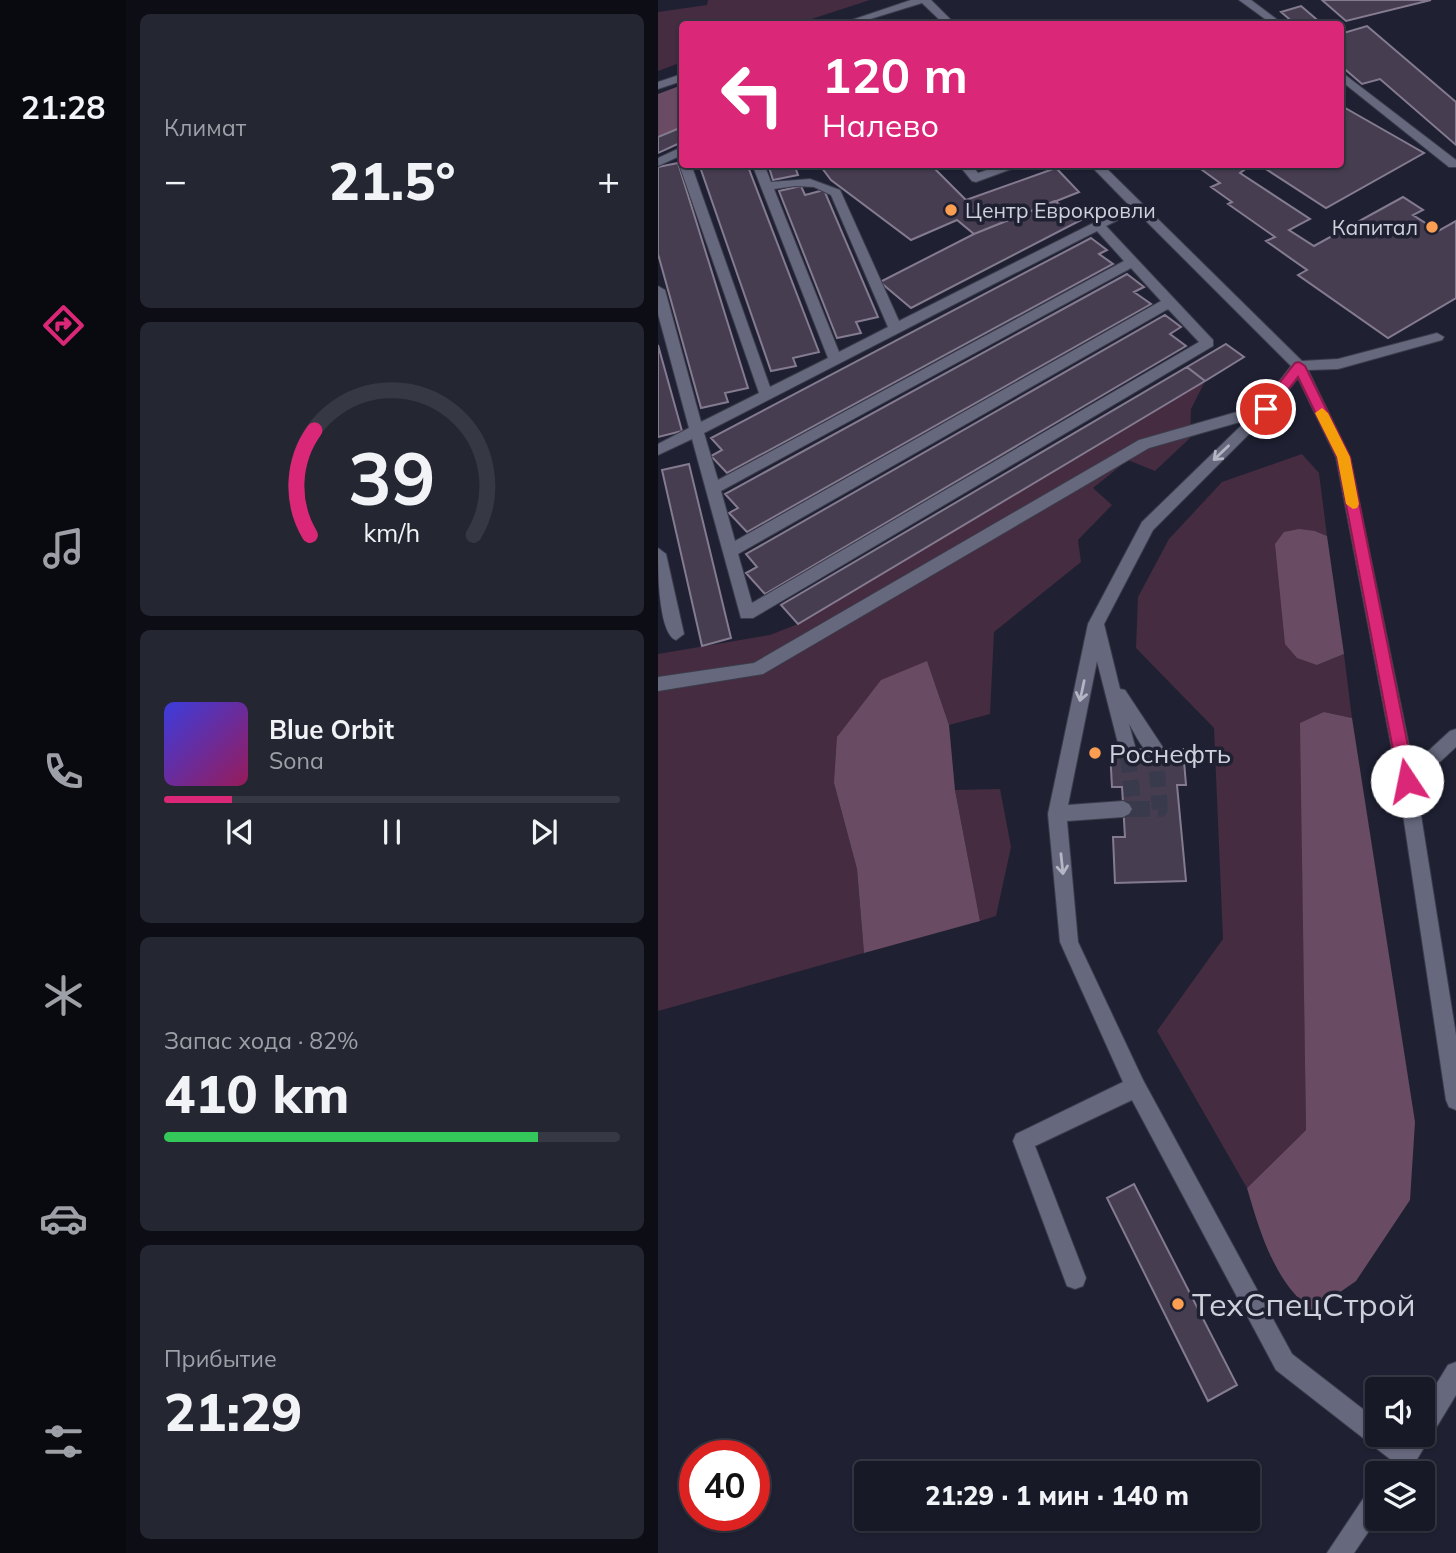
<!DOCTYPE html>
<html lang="ru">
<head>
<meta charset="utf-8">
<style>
  body { margin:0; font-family:Mulish,sans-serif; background:#242632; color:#f1f3f6; height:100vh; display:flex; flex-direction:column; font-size:26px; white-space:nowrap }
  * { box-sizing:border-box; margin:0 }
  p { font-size:23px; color:#9ea0a7 }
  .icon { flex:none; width:38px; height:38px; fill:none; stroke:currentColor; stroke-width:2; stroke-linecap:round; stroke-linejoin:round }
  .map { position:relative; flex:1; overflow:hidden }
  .drawer { display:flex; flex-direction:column; gap:14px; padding:14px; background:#0d0e15; width:532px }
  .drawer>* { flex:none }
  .banner { position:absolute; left:21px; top:21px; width:665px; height:147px; border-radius:7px; box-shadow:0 2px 5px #0004,0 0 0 2px #363843; background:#db2777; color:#fff; overflow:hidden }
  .controls { position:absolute; left:707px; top:1377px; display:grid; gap:14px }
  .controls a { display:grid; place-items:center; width:70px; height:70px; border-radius:7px; background:#171926; box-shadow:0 2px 5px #0004,0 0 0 2px #363843; font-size:35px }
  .speed { position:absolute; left:21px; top:1440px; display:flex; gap:14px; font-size:35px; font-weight:700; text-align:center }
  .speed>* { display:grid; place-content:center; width:91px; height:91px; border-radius:50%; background:#171926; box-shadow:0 2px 5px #0004,0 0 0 2px #363843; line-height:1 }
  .speed .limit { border:10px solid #d22; background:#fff; color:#111 }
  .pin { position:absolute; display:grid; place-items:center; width:60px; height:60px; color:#fff; margin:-30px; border:4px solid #fff; border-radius:50%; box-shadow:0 2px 7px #0007 }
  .me { position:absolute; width:77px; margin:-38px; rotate:349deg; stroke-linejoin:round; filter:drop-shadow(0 0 5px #0008) }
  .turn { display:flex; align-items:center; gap:24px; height:147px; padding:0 28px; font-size:32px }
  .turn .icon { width:91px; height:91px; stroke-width:2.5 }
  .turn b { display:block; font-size:49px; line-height:60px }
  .big { font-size:52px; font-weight:800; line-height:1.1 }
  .drawer .card { flex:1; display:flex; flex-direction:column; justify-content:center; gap:10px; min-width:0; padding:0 24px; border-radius:10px; background:#242632 }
  .drawer .dial { align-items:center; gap:0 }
  .dial svg { height:182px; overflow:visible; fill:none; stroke:#363843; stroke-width:7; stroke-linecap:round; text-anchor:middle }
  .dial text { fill:#f1f3f6; stroke:none }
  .song { display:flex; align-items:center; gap:21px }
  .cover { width:84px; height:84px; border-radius:10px; background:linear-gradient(135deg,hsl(240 70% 55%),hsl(330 70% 35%)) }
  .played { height:7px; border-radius:4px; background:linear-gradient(90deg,#db2777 15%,#363843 15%) }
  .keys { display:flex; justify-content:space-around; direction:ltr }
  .heat { display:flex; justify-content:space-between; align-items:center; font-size:38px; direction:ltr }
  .charge { height:10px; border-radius:5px; background:linear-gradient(90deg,#34c759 82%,#363843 0) }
  .trip { position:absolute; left:196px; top:1461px; width:406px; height:70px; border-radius:7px; background:#171926; box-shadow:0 2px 5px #0004,0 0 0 2px #363843; font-weight:800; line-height:70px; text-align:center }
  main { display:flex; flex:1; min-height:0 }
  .menu { display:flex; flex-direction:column; width:126px; justify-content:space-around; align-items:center; background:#090a0f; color:#9ea0a7 }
  .menu .icon { width:49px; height:49px }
  .menu .active { color:#db2777 }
  .menu b { font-size:32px; color:#f1f3f6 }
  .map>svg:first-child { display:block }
</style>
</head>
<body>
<main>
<nav class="menu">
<b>21:28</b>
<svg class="icon active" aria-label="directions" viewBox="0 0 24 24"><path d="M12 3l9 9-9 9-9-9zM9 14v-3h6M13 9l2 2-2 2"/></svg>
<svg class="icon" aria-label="music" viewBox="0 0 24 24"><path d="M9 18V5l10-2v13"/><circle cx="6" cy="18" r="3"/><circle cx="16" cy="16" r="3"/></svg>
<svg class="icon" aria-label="phone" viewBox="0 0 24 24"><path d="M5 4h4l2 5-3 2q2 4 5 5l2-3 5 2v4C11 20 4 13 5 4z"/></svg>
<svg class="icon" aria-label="climate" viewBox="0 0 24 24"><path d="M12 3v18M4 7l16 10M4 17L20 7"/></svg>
<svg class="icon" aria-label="car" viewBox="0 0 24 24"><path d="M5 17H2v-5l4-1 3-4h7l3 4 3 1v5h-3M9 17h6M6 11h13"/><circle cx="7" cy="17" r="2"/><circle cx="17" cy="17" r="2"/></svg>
<svg class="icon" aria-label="filters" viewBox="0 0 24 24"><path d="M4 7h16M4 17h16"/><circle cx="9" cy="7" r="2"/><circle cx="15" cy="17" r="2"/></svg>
</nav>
<section class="drawer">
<div class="card"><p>Климат</p>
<div class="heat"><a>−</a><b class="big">21.5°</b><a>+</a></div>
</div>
<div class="card dial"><svg viewBox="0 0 100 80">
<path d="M14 69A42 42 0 1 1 86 69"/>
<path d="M14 69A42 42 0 0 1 16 23" stroke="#db2777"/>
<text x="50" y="56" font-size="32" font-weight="700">39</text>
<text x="50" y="72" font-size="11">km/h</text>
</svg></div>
<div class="card">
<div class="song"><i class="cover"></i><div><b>Blue Orbit</b><p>Sona</p></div></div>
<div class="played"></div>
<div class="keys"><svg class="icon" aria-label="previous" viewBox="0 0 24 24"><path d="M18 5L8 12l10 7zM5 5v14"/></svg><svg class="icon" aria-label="pause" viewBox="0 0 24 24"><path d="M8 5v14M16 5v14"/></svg><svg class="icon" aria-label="next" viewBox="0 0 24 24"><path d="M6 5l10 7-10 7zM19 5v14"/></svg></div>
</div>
<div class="card"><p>Запас хода · 82%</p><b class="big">410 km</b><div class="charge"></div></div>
<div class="card"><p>Прибытие</p><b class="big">21:29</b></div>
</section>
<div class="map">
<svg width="798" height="1553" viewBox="0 0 798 1553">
  <rect width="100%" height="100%" fill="#1f2133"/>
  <path fill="#452c40" d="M50 0H212L138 24H24V62L0 71V12L49 5Z
    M547 381 533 409 532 438 497 471 470 460 435 488 454 505 420 540 423 562 336 632 332 714 291 725 269 662 176 783 199 869 206 953 0 1011V654L112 635 140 624Z
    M644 454 661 473 669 536 657 531 659 665 686 654 694 718 666 712 644 822 648 1130 589 1188 499 1031 565 939 556 728 478 648 480 597 511 539 564 482Z
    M342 789 353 847 338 916 322 921 297 790Z"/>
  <path fill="#694c63" d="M24 85V127L0 137V94Z
    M641 529 657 531 669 536 686 654 659 665 639 658 627 644 617 544 626 532Z
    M269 661 291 725 297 790 322 921 206 953 199 869 176 783 179 737 223 680Z
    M666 712 694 718 757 1122 752 1200 698 1281 655 1311C616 1282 602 1232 589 1188L648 1130 642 723Z"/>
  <path fill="#463d50" stroke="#857b90" stroke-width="2" d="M664 0H773L688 21Z
    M643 6 664 24H637L623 12Z
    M709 26 798 102V145L722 79 704 84 682 65V34Z
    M682 105 766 153 668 208 600 164H682Z
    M24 127V142L0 153V137Z
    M20 163 90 388 67 393 70 402 43 408 0 254V167Z
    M41 164H89L161 352 135 358 138 366 113 371Z
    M110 164H136L140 175 115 180Z
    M161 164H272L308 200 398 168 421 192 316 234 299 220 253 240 173 180Z
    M536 164H577L586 170 582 173 652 219 631 230 656 246 745 197 765 210 755 215 780 231 798 221V298L730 338 640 275 649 270 608 241 617 237 570 204 574 202 553 187 562 183Z
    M143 186 147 195 166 190 220 317 198 322 203 333 179 338 121 191Z
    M397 201 423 220 253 308 222 282 316 234Z
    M433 238 449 250 441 254 455 264 69 473 53 456 64 450 53 438Z
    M469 274 486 287 476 292 493 304 89 532 71 513 80 508 67 494Z
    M507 315 523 327 512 334 528 346 107 594 88 573 99 567 88 554Z
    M568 344 586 357 547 381 529 367Z
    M0 345 24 431 0 437Z
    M529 367 547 381 140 624 123 605Z
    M31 464 73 638 44 646 4 470Z
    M525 749 528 785H519L528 881 457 883 455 837H467L464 787H454L452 750Z
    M476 1184 579 1385 550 1401 449 1198Z"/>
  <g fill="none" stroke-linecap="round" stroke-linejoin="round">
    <path stroke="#393b4c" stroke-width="16" stroke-dasharray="16 8" stroke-linecap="butt" d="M465 809H476L469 750
      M476 809H502L497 749"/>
    <defs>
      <path id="minor" d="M253 0H273L297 24H286L264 3 196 24H182Z
        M581 0H593L625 24H614Z
        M682 71 798 160V167H791L682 80Z
        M24 74V81L0 89V82Z
        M24 147V155L0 166V158Z
        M24 161V164H33L112 387 170 358 94 164H106L113 182 152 179 182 190 241 321 471 205 431 164H444L644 361 680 359 779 333 786 337 784 340 680 369 650 370 692 457 755 765 792 731 798 729V747L758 784 798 1035V1110L791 1107 788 1100 740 781 678 457 640 378 613 412 495 530 446 624 462 689 467 690 506 749 503 754C487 760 479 736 471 724L478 750 475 755 469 757 463 755 439 661 410 805 465 801 471 804 474 809 471 814 465 817 409 821 420 942 485 1080 634 1354 719 1420V1435H739L744 1439 747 1435H765V1406L790 1365 798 1362V1395L750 1474H724L732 1459 618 1370 474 1100 377 1146 428 1278 425 1286 417 1289 409 1286 355 1141 358 1134 465 1082 402 942 390 814 430 624 484 522 589 420 491 448 105 674 0 691V677L96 663 481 440 603 405 633 366 478 211 448 226 555 340V346L95 618H83L34 439 0 455V444L31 428 0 314V286L7 290 43 422 101 393 21 164ZM137 186 156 187 173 195 230 327 181 352 116 189ZM439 231 466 261 60 480 46 433ZM473 268 503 301 77 541 63 491ZM510 309 541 342 94 603 80 554Z
        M300 164H313L320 173 347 164H367L318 182 314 181Z
        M0 548 8 554 26 634 18 640C0 634 0 566 0 548Z
        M719 1486V1519L696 1553H669L711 1490Z"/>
    </defs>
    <use href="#minor" stroke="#3c3d4c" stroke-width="2"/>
    <use href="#minor" fill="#66687e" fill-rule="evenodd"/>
  </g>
  <defs><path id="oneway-shaft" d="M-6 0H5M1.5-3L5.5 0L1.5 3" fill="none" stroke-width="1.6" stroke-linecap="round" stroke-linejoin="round" transform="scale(1.75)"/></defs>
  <g stroke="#b4b6c4">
    <use href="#oneway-shaft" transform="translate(563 453) rotate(136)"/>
    <use href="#oneway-shaft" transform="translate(424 691) rotate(102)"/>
    <use href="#oneway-shaft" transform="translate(404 864) rotate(84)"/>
  </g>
  <path fill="#db2777" stroke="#8e194d" stroke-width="2" d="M641 362 647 366 692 457 757 781 755 786H744L741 781 679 457 640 377 613 412 608 413 601 409 637 363Z"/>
  <path fill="#f59e0b" d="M664 408 670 413 692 457 701 504 699 508 695 509 688 504 679 457 657 413Z"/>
  <g fill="#fb9e51" stroke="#1f2133" stroke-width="2.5">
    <circle cx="293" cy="210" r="7"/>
    <circle cx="774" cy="227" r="7"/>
    <circle cx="437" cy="753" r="7"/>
    <circle cx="520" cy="1304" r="7"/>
  </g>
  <g text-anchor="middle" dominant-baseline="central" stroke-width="7" stroke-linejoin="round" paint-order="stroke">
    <g font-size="21" fill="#ced0dc" stroke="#1f2133" text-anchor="start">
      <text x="307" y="210">Центр Еврокровли</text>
      <text x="760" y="227" text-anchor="end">Капитал</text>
    </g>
    <g font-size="26" fill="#ced0dc" stroke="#1f2133" text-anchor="start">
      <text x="451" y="753">Роснефть</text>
    </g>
    <g font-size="32" fill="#ced0dc" stroke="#1f2133" text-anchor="start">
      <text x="534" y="1304">ТехСпецСтрой</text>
    </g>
  </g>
</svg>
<div class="controls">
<a><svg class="icon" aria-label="sound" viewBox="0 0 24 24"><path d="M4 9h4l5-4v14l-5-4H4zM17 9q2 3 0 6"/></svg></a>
<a><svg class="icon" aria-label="layers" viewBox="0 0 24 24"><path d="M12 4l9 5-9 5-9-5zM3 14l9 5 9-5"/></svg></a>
</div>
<div class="speed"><div class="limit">40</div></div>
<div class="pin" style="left:608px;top:409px;background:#d93025"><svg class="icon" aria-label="arrive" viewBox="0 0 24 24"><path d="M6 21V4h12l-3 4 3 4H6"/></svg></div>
<svg class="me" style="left:749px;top:781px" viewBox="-20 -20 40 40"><circle r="19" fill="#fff"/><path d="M0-13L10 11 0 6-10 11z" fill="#db2777"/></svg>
<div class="trip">21:29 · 1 мин · 140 m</div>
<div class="banner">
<div class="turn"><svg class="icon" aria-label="left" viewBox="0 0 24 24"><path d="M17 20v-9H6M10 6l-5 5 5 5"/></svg><div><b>120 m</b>Налево</div></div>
</div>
</div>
</main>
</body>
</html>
